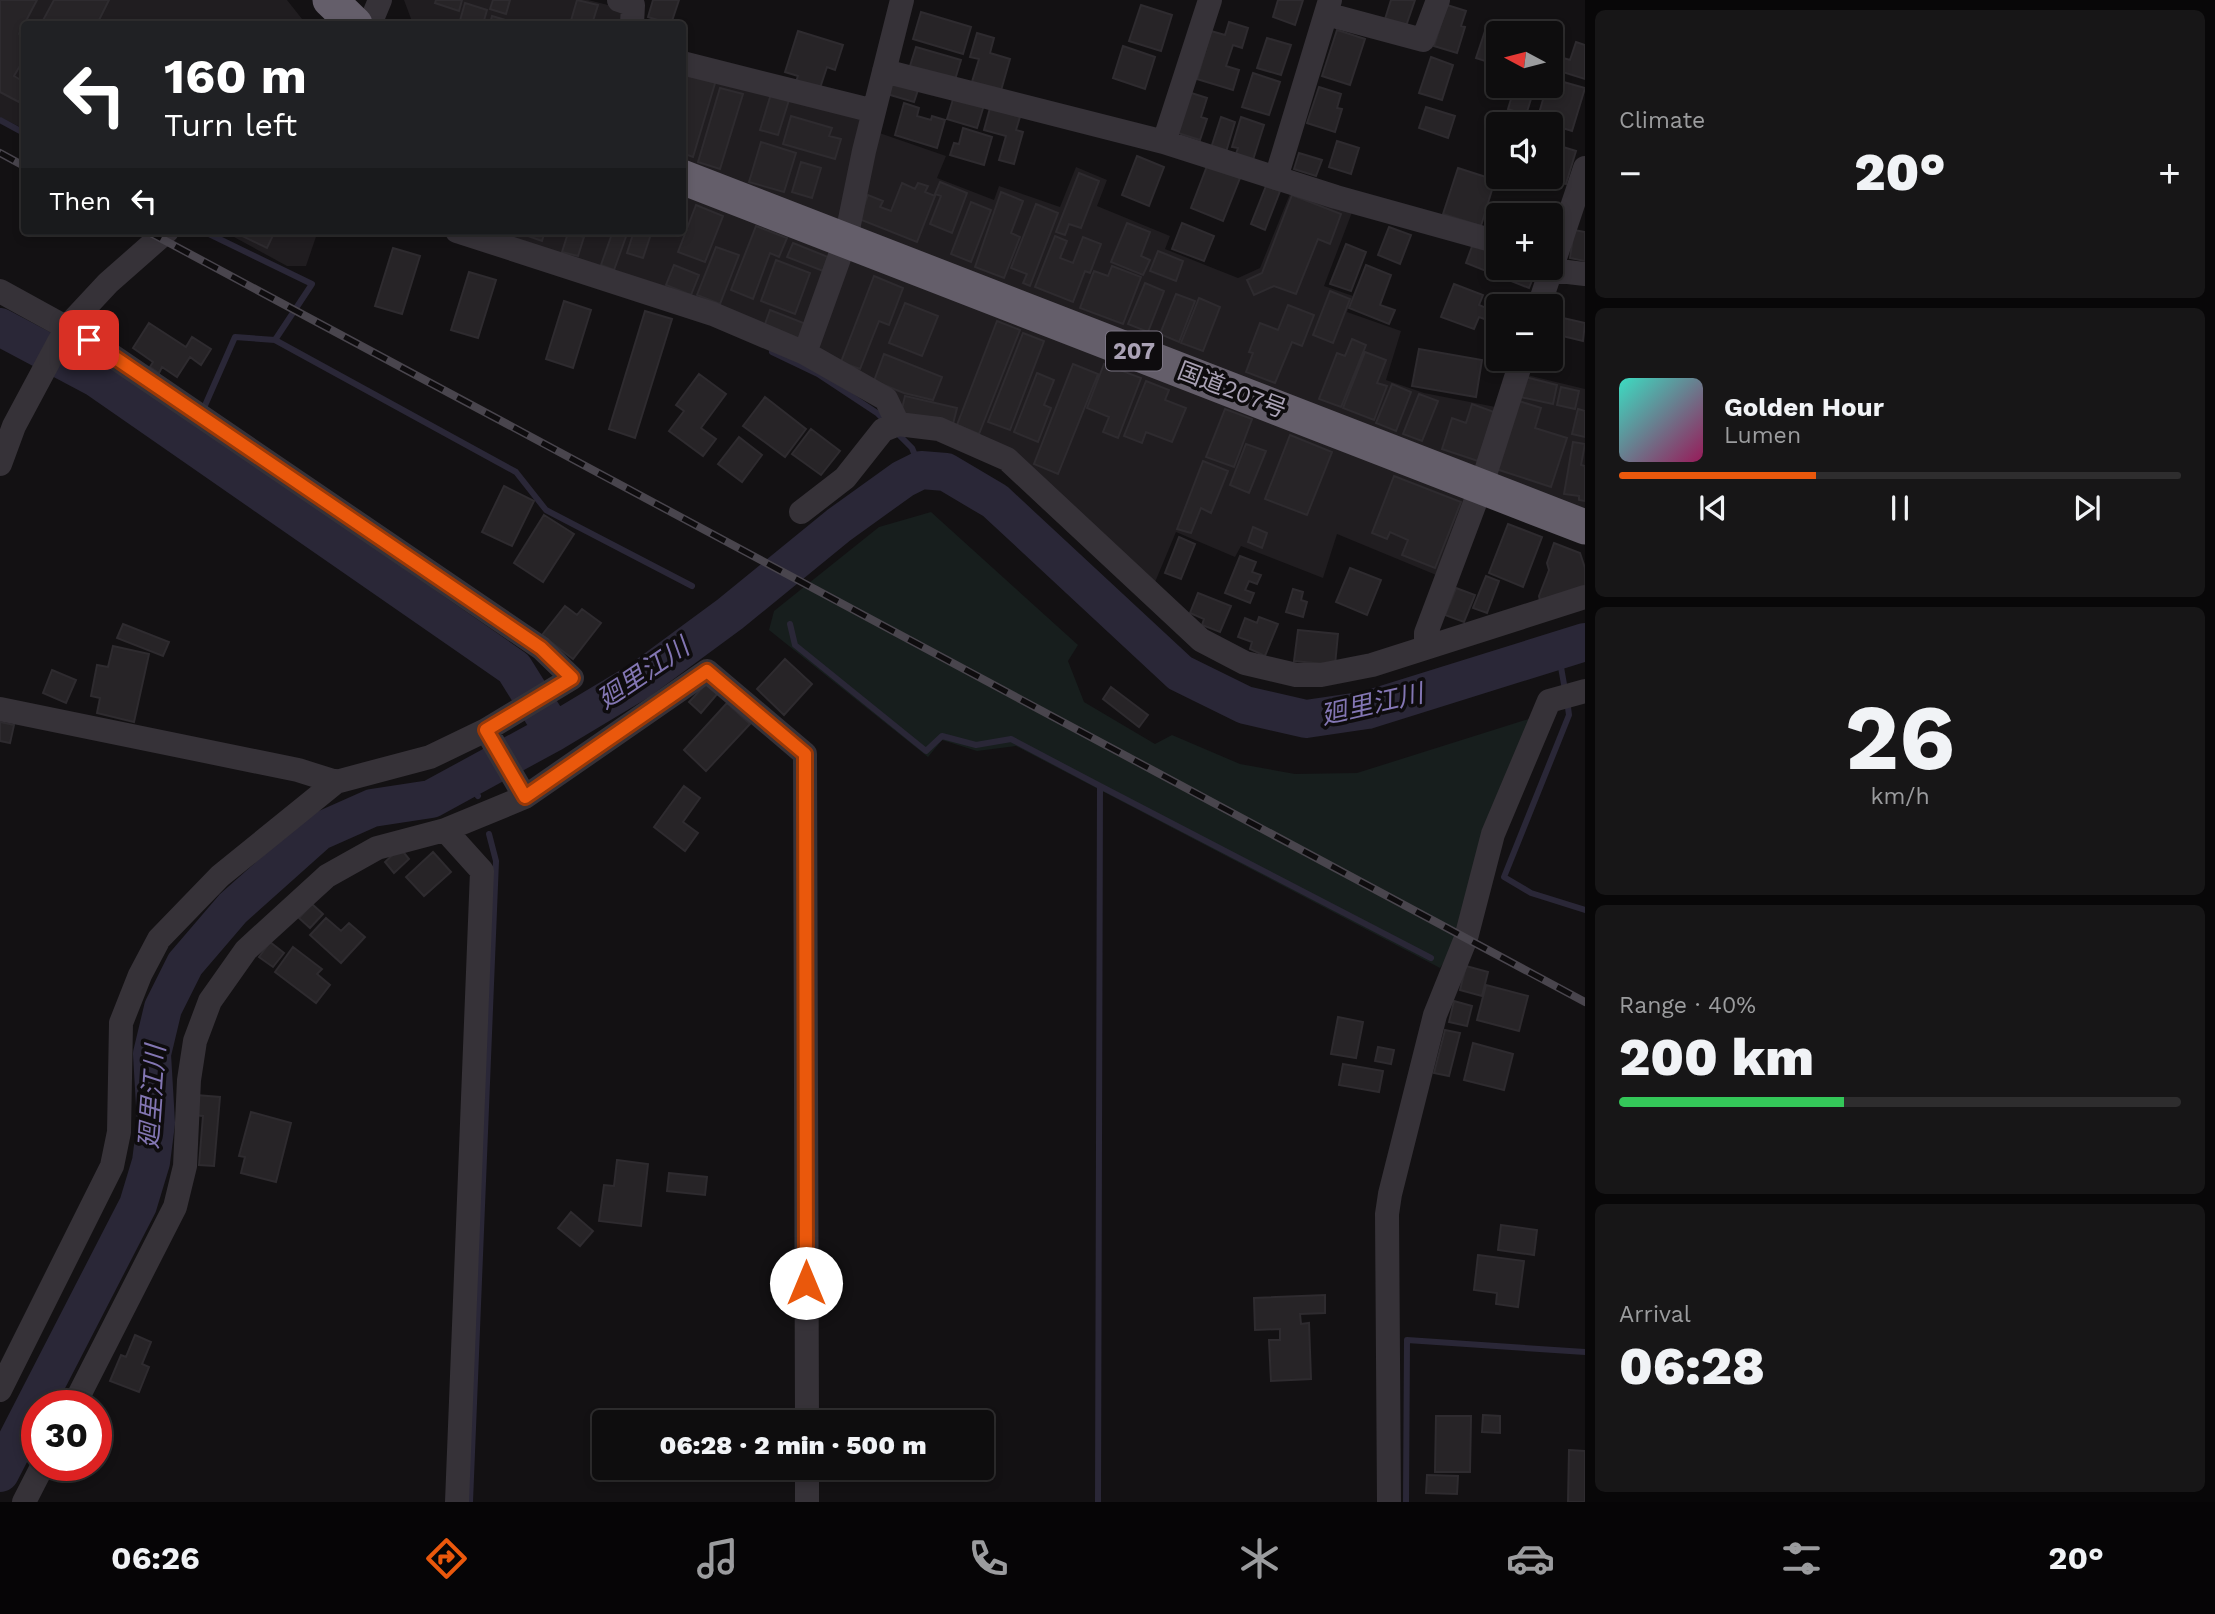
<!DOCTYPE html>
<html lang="en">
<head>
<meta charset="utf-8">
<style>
  body { margin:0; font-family:"Work Sans","Noto Sans JP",sans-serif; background:#171617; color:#f1f3f6; height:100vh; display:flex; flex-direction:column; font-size:26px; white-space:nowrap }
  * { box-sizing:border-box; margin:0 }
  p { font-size:23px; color:#9b9c9e }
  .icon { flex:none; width:38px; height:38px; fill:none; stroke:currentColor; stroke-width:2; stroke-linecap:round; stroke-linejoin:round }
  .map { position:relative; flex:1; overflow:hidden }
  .sheet { display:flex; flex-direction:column; gap:10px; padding:10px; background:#080708; width:630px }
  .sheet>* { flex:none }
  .hud { position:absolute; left:21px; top:21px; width:665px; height:214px; border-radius:7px; box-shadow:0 4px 10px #0003,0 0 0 2px #2e2d2e; background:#202124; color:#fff; overflow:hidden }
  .needle { width:46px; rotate:277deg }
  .buttons { position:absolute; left:1486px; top:21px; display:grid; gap:14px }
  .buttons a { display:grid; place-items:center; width:77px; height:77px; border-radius:7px; background:#0e0d0e; box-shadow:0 4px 10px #0003,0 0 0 2px #2e2d2e; font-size:35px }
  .speed { position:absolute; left:21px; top:1390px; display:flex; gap:14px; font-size:35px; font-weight:700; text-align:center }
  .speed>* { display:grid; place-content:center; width:91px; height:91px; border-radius:50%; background:#0e0d0e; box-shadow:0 4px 10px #0003,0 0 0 2px #2e2d2e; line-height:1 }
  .speed .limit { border:10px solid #d22; background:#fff; color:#111 }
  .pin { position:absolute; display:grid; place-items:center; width:60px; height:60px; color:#fff; margin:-30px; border-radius:14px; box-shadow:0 4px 10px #0006 }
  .me { position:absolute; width:77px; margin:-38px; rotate:0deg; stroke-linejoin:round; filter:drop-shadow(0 0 5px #0008) }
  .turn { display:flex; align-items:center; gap:24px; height:147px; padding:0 28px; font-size:32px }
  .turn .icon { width:91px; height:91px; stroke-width:2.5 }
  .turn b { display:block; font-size:49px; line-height:60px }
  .then { display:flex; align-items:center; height:66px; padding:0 28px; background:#0003; gap:14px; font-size:26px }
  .big { font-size:52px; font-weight:800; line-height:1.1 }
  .sheet .card { flex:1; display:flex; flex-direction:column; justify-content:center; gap:10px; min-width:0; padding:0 24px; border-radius:10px; background:#171617 }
  .sheet .dial { align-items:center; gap:0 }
  .dial b { font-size:91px; line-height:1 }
  .song { display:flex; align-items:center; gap:21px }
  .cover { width:84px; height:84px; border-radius:10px; background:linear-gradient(135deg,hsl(170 70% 55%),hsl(330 70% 35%)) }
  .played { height:7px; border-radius:4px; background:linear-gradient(90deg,#ea580c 35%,#2e2d2e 35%) }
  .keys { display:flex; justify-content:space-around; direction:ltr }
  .heat { display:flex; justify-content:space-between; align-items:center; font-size:38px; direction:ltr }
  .charge { height:10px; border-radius:5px; background:linear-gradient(90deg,#34c759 40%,#2e2d2e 0) }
  .trip { position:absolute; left:592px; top:1410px; width:402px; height:70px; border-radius:7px; background:#0e0d0e; box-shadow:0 4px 10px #0003,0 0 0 2px #2e2d2e; font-weight:800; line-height:70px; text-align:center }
  .tab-bar { display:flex; height:112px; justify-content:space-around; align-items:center; background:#060506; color:#9b9c9e }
  .tab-bar .icon { width:49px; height:49px }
  .tab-bar .selected { color:#ea580c }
  .tab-bar b { font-size:32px; color:#f1f3f6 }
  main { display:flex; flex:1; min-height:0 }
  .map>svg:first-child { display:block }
</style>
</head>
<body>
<main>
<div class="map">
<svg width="1585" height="1502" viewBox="0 0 1585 1502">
  <rect width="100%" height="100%" fill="#131113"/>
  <path fill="#201d20" d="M0 0H287L306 24H24V129L0 117Z
    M404 0H588L628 10 627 24H413Z
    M682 67 868 114 865 128 946 156 937 178 994 200 999 186 1060 207 1076 167 1107 180 1097 206 1170 236 1165 249 1238 278 1260 268 1292 189 1354 207 1324 286 1353 296 1347 312 1401 331 1386 380 1424 393 1511 410 1523 374 1585 389V511L683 163Z
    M683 193 1471 500 1441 577 1337 534 1323 578 1241 546 1235 557 1176 532 1153 587 1010 454 884 410 805 361 710 320 432 231H682Z
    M223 231H318L306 266H287Z"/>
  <path fill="#171e1d" d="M931 512 1078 645 1068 661 1084 702 1155 744 1172 735 1240 764 1295 774 1357 773 1535 717 1456 946 1440 968 1016 746 977 751 942 740 928 757 769 630 774 611 879 527Z"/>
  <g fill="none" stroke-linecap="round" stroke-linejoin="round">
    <path stroke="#2a2737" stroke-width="6" d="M0 120 24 133
      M209 234 312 284 275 340
      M772 352 818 374 877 413 885 421
      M203 410 235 337 275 340 516 472 546 510 692 586
      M895 431 912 448 921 470
      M185 440 197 419
      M790 624 795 645 926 751 942 736 976 745 1011 739 1100 786 1098 1502
      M1558 650 1565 690
      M1567 700 1569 715 1504 877 1531 893 1585 910
      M466 782 478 796
      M1100 786 1431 958
      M470 1502 496 861 489 834
      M1406 1502 1407 1340 1585 1352"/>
    <path stroke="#2a2737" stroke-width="38" d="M0 327 96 378 514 668 554 732
      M0 1473 138 1205 151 1162 156 1123 152 1054 163 1008 185 964 233 908 318 832 372 808 431 799 554 732 639 681 730 614 839 525 903 479 921 470 946 472 995 501 1180 673 1245 705 1306 719 1367 710 1585 642"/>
  </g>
  <path fill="#272427" stroke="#2e2b2f" stroke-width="2" d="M0 0H37L19 34 24 37V59L14 76 24 82V91L19 102 0 92Z
    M54 0H109L97 24H41Z
    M436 0H462L459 11 435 3Z
    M493 0H510L506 14 490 9Z
    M577 0 598 5 592 24H570Z
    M653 0H679L671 24 648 17Z
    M1278 0H1303L1295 25 1273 17Z
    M1391 0H1415L1406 26 1385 19Z
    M465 3 487 10 483 24H459Z
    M1141 5 1172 15 1161 51 1129 41Z
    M1447 5 1466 11 1461 26 1465 27 1457 53 1434 46Z
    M921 12 971 27 963 54 913 39Z
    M492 16 519 24H490Z
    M1229 22 1248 28 1242 48 1233 45 1226 66 1239 70 1233 90 1197 79 1211 31 1225 35Z
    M1487 25 1510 33H1498V65L1476 58Z
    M1337 30 1365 39 1350 85 1322 76Z
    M798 31 843 45 835 70 827 67 819 91 795 84 798 76 785 72Z
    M977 33 994 38 990 53 1010 59 1000 94 971 85 979 59 970 57Z
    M1267 38 1291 45 1281 75 1257 68Z
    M1576 42 1585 45V79L1550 68V54L1570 60Z
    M1123 46 1155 57 1145 89 1113 78Z
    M916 47 961 60 954 83 909 69Z
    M1431 57 1453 65 1442 100 1419 93Z
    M682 70 716 80 693 157 682 153Z
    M1253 73 1280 82 1269 115 1242 107Z
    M891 78 919 87 914 102 887 94Z
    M1560 81 1585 88 1572 131 1537 120 1547 86H1550V82L1559 84Z
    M1515 86H1535L1526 115 1508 109Z
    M1319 87 1341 94 1337 108 1342 109 1335 132 1307 123Z
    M720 88 743 94 720 169 698 162Z
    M1188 92 1207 98 1201 117 1207 119 1200 140 1175 132Z
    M771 94 789 100 778 135 760 130Z
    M954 96 984 105 977 128 947 119Z
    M904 103 919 108 917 116 931 120 932 116 945 120 937 148 895 135Z
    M1426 107 1455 116 1448 138 1419 128Z
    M990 108 1020 117 1016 130 1023 132 1014 164 999 160 1006 136 984 130Z
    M791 116 832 128 829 136 841 139 835 159 783 144Z
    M1221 117 1235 122 1226 152 1211 148Z
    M1241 117 1264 125 1252 163 1235 157 1238 148 1232 147Z
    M963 128 992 137 984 165 950 155 954 143 959 144Z
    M1337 141 1359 148 1351 174 1329 167Z
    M761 142 796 153 784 192 749 182Z
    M1550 143 1576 151 1566 184 1548 179 1545 188 1521 180 1522 177H1550Z
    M1299 153 1322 160 1316 176 1294 169Z
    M1137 156 1164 167 1149 206 1122 195Z
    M801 162 821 168 812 198 792 192Z
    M1207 166 1240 178 1223 221 1191 208Z
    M1458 168 1495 180 1481 226 1443 214Z
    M1079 173 1099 181 1081 228 1069 224 1065 235 1056 232Z
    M940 182 967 193 952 233 930 224 941 196 935 194Z
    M902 183 915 189 918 183 928 186 925 192 935 196 917 242 859 219 868 195 883 201 880 207 891 211Z
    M1266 186 1280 191 1265 230 1251 224Z
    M1001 192 1023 201 1011 233 1020 237 1004 278 975 267Z
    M1292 195 1341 214 1330 244 1318 239 1296 294 1274 286 1254 295 1247 280 1262 273Z
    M971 202 991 210 971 262 951 254Z
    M1036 204 1058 213 1030 286 1023 283 1027 274 1011 268Z
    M696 205 723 216 705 262 678 252Z
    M1127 223 1150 232 1141 256 1150 260 1143 275 1111 262Z
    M1182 223 1214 236 1204 261 1172 249Z
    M756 226 787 238 779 257 770 253 753 299 731 290Z
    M1389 227 1411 235 1400 264 1378 255Z
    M1574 230 1585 232V261L1570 258Z
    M232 231H275L267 248Z
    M514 231H545L542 241Z
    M613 231H628L614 270 601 265Z
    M634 231H652L643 258 627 253Z
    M568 233 584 237 578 256 562 252Z
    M1055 236 1067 241 1060 258 1073 263 1083 237 1101 244 1090 273 1085 271 1073 302 1035 287Z
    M1474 241 1498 251V268H1537L1529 288 1466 263Z
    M793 243 828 257 823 271 787 257Z
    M1346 244 1366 252 1351 291 1330 284Z
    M716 247 739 255 720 304 697 295Z
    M393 248 420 256 402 314 375 306Z
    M1158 251 1183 261 1176 281 1150 271Z
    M776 260 810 273 795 314 761 301Z
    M674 265 699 275 691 295 666 285Z
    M1366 265 1391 275 1380 305 1395 310 1389 324 1349 308Z
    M1112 266 1141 277 1123 324 1080 308 1094 271 1108 276Z
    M469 272 496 280 478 338 451 330Z
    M874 276 903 288 889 325 879 321 860 369 841 362Z
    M1145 283 1164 291 1148 332 1128 324Z
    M1454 284 1483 295 1479 305 1486 308 1490 298 1512 306H1498V324L1479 317 1474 329 1441 317Z
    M1330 291 1350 299 1333 343 1313 335Z
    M1176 294 1195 301 1179 342 1160 334Z
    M1199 298 1220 307 1203 351 1181 343Z
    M564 301 591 310 573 368 546 359Z
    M905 303 938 316 922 356 889 343Z
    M1288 305 1314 315 1302 346 1292 342 1275 383 1246 372 1253 353 1249 352 1260 323 1278 330Z
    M770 310 806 324 799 341 764 327Z
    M645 311 672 319 635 438 609 429Z
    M1550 315 1585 323 1583 341 1550 333Z
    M997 321 1020 330 979 434 957 425Z
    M149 323 186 347 192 337 211 349 201 365 190 357 177 377 162 367 159 373 150 367 153 362 133 348Z
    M1023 333 1044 341 1010 430 988 422Z
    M1352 339 1366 345 1341 407 1319 399 1337 353 1345 356Z
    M1419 349 1482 360 1476 397 1412 386Z
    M1365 352 1386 360 1377 383 1387 386 1374 420 1343 408Z
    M884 354 942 377 933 400 904 393 874 381Z
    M1073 364 1098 374 1058 474 1034 464Z
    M1104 364 1141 378 1118 438 1103 432 1109 417 1087 408Z
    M1037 373 1054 380 1044 405 1051 408 1038 442 1014 432Z
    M699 374 726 394 701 428 716 439 703 456 669 431 684 411 676 405Z
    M1525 377 1557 385 1553 404 1520 397Z
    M1146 381 1169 390 1165 400 1186 408 1172 442 1146 432 1142 443 1124 436Z
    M1392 384 1411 392 1396 431 1376 423Z
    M1561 387 1579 391 1575 409 1557 405Z
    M1419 394 1438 401 1422 441 1403 434Z
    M905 396 957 408 953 424 901 413Z
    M765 397 806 429 785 457 743 426Z
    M1519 401 1541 408 1535 428 1567 438 1551 487 1496 469Z
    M1472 404 1494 412 1478 461 1442 449 1452 418 1466 423Z
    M1225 409 1252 419 1234 467 1206 457Z
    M1578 409 1585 411V437L1572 434Z
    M811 429 840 451 821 475 792 454Z
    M1290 435 1332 452 1307 515 1265 499Z
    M739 437 762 455 742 482 718 464Z
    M1573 442 1585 444 1581 465 1585 466V501L1579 500V496L1564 494Z
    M1246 444 1266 451 1249 493 1230 485Z
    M1203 461 1228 471 1211 513 1201 508 1191 533 1177 529Z
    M1394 476 1461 502 1435 568 1402 555 1408 540 1390 532 1387 539 1372 533Z
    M504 486 534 501 512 546 482 532Z
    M544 515 574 534 543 582 514 563Z
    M1508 524 1542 537 1523 587 1489 573Z
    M1253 527 1267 533 1262 548 1248 542Z
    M1179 537 1195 544 1181 579 1165 573Z
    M1554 543 1580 553 1585 568V586L1540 601 1539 596 1549 570 1547 563Z
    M1240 556 1256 562 1252 572 1261 575 1257 584 1249 581 1245 590 1254 593 1250 603 1225 593Z
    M1350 568 1381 580 1367 615 1336 602Z
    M1486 576 1499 581 1487 613 1473 608Z
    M1456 588 1475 595 1464 622 1445 615Z
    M1293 589 1303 592 1301 600 1307 602 1303 617 1286 612Z
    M1198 593 1231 606 1220 632 1202 625 1204 619 1190 613Z
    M565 606 577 615 582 609 601 623 573 659 542 635Z
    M1259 617 1278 624 1265 656 1250 649 1252 642 1238 637 1245 618 1257 623Z
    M123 624 169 642 163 656 117 638Z
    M1298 630 1338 634 1335 665 1294 661Z
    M113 646 149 654 134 722 97 713 100 698 91 696 97 665 108 667Z
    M785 659 812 684 784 715 757 689Z
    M52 670 76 680 66 703 43 693Z
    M707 683 718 693 701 713 689 702Z
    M1111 687 1148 715 1139 727 1103 699Z
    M727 703 750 724 706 771 684 750Z
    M0 722 14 725 10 743 0 741Z
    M684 786 700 798 683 822 698 833 685 851 654 827Z
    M400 848 409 859 394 873 385 862Z
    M433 852 451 872 424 896 406 877Z
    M312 904 323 914 310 928 299 918Z
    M326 918 341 931 349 923 365 937 341 963 310 935Z
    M270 942 284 953 273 967 259 957Z
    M293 947 322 969 317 974 330 985 316 1003 275 972Z
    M1466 966 1488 972 1482 996 1460 990Z
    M1486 985 1528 996 1519 1031 1477 1020Z
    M1454 1001 1472 1006 1467 1026 1449 1022Z
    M1338 1017 1363 1022 1356 1058 1331 1054Z
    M1445 1030 1460 1033 1449 1076 1434 1073Z
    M1473 1043 1513 1054 1504 1090 1464 1080Z
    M1378 1047 1394 1050 1391 1064 1375 1061Z
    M1343 1064 1383 1071 1379 1092 1339 1085Z
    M196 1095 220 1097 214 1166 199 1165 203 1116 194 1115Z
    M251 1112 291 1123 276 1182 241 1173 245 1157 239 1156Z
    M617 1160 648 1164 641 1226 599 1221 604 1185 614 1186Z
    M669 1173 707 1177 705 1195 667 1191Z
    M571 1212 593 1231 580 1246 558 1228Z
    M1501 1225 1537 1230 1534 1255 1498 1250Z
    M1478 1255 1524 1261 1518 1307 1496 1304 1497 1293 1474 1290Z
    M1325 1295V1313L1300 1314 1301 1324 1309 1323 1311 1379 1271 1381 1269 1340H1280V1329L1255 1330 1254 1298Z
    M135 1335 151 1342 142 1364 149 1367 139 1392 110 1381 121 1355 126 1357Z
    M715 1415H754V1423H715Z
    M1483 1415 1500 1416V1433L1482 1432Z
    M1436 1416H1471L1470 1472H1435Z
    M1569 1450 1585 1451V1502H1568Z
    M715 1468H738V1481L714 1480Z
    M1427 1475 1458 1476 1457 1494 1426 1493Z"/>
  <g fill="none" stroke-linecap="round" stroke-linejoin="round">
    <path stroke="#363238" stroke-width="24" d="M619 0 633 5 632 24
      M1326 14 1423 40 1438 0
      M370 24 380 0
      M682 63 874 111
      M884 71 1164 142 1336 197 1498 242
      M1164 142 1210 0
      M1276 178 1330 0
      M457 231 713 314 805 353 886 399 898 424 939 429 1007 459 1201 640 1245 663 1296 675H1321L1372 665 1585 597
      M1551 270 1585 274
      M0 291 89 340 541 648 572 678 486 730 430 757 336 782 298 770 0 709
      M1539 306 1585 168
      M805 353 846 239 864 151 902 0
      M0 464 14 426 67 327 108 283 167 231
      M801 512 845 478 883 430 898 424
      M1426 646V633L1481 487 1522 359
      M486 730 525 797
      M0 1390 112 1166 119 1132 121 1023 140 975 159 939 220 876 336 782
      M74 1405 175 1207 185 1166 189 1080 195 1041 210 1001 246 950 327 876 377 848 445 830
      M807 1468V1502
      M24 1502 43 1465
      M457 1502 482 871 445 830 525 797 707 671 805 754 807 1423
      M1389 1502 1387 1214 1390 1194 1435 1015 1466 938 1493 834 1549 701 1585 691"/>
    <path stroke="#645e6a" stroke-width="35" d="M330 0 355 24
      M682 177 1585 527"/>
    <defs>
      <path id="rail" d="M0 153 24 166
        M147 231 1585 1002"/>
    </defs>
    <use href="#rail" stroke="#49454d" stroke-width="8"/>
    <use href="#rail" stroke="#0e0c0e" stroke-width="5" stroke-dasharray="16" stroke-linecap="butt"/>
  </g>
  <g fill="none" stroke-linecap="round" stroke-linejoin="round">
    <defs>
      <path id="route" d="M89 340 541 648 572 678 486 730 525 797 707 671 805 754 806 1283"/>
    </defs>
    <use href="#route" stroke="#983908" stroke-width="18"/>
    <use href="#route" stroke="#ea580c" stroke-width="12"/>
  </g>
  <g text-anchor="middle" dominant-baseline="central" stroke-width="7" stroke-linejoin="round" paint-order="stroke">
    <rect fill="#0e0c0e" stroke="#7b7583" stroke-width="2" x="1106" y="331.5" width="56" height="39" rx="5"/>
    <g font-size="23" font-weight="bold" fill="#aaa2b5">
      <text x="1134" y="351">207</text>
    </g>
    <g font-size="24" fill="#aaa2b5" stroke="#0e0c0e">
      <text transform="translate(1232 390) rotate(21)">国道207号</text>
    </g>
    <g font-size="26" font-style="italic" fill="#8376b3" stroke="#0e0c0e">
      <text transform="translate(643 673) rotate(-34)">廻里江川</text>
      <text transform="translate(1372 704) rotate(-13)">廻里江川</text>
      <text transform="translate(152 1097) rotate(-86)">廻里江川</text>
    </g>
  </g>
</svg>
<div class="buttons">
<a><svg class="needle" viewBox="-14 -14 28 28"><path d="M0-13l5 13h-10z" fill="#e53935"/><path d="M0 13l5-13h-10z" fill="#9b9c9e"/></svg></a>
<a><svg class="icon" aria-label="sound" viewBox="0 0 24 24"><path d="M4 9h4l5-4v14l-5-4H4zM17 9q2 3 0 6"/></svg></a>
<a>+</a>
<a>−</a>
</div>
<div class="speed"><div class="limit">30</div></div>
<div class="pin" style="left:89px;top:340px;background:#d93025"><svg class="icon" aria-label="arrive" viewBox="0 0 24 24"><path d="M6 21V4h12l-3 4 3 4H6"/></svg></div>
<svg class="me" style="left:806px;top:1283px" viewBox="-20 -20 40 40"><circle r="19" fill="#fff"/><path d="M0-13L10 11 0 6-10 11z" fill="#ea580c"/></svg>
<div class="trip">06:28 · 2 min · 500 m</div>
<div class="hud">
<div class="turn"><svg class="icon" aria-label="left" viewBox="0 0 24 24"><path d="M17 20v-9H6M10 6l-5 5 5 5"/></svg><div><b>160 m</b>Turn left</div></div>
<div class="then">Then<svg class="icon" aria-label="left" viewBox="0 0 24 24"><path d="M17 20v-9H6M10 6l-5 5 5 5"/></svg></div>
</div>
</div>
<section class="sheet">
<div class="card"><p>Climate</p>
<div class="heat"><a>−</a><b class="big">20°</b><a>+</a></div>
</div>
<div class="card">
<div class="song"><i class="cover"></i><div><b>Golden Hour</b><p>Lumen</p></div></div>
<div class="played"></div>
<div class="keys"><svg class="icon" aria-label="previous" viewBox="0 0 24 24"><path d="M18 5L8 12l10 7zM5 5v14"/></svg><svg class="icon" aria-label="pause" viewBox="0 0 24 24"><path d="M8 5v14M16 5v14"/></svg><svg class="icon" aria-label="next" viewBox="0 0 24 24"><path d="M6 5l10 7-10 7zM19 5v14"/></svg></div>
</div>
<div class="card dial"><b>26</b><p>km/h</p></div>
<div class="card"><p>Range · 40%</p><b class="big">200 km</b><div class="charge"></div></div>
<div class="card"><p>Arrival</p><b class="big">06:28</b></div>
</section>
</main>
<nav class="tab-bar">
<b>06:26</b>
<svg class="icon selected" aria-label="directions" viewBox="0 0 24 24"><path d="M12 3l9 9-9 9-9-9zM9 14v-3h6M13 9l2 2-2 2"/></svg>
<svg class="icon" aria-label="music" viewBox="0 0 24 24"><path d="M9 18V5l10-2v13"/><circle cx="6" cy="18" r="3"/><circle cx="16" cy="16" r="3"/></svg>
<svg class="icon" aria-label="phone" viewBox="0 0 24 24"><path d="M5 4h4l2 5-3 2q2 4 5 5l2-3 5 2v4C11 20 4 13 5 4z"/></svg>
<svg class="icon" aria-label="climate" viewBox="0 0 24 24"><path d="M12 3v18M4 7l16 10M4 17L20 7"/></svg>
<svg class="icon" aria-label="car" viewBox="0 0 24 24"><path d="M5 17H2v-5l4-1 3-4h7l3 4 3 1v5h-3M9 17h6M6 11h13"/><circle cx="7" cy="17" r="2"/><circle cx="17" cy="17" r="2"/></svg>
<svg class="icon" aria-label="filters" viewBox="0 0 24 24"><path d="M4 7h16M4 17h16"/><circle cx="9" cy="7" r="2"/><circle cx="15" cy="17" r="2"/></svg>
<b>20°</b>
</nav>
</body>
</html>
